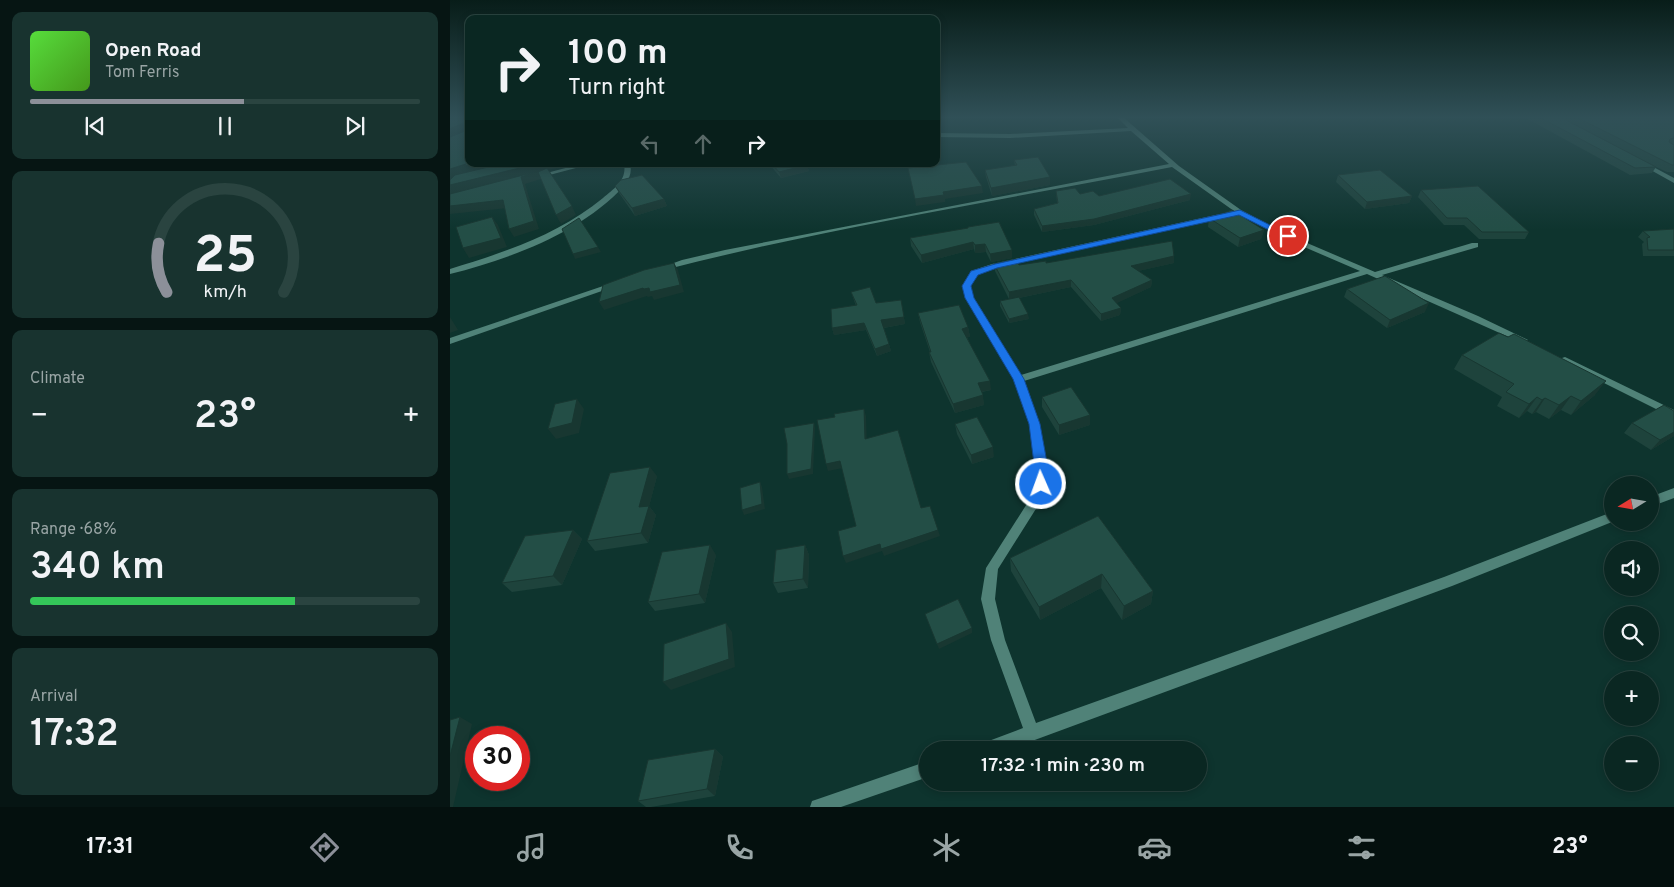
<!DOCTYPE html>
<html lang="en">
<head>
<meta charset="utf-8">
<style>
  body { margin:0; font-family:Overpass,sans-serif; background:#18332f; color:#f1f3f6; height:100vh; display:flex; flex-direction:column; font-size:19px; white-space:nowrap }
  * { box-sizing:border-box; margin:0 }
  p { font-size:16px; color:#99a5a5 }
  .icon { flex:none; width:28px; height:28px; fill:none; stroke:currentColor; stroke-width:2; stroke-linecap:round; stroke-linejoin:round }
  .map { position:relative; flex:1; overflow:hidden }
  .side { display:flex; flex-direction:column; gap:12px; padding:12px; background:#061513; width:450px }
  .side>* { flex:none }
  .banner { position:absolute; left:15px; top:15px; width:475px; height:152px; border-radius:10px; box-shadow:0 2px 8px #0003,0 0 0 1px #2a4440; background:#0a2722; color:#f1f3f6; overflow:hidden }
  .needle { width:32px; rotate:259deg }
  .buttons { position:absolute; left:1154px; top:476px; display:grid; gap:10px }
  .buttons a { display:grid; place-items:center; width:55px; height:55px; border-radius:50%; background:#0a2722; box-shadow:0 2px 8px #0003,0 0 0 1px #2a4440; font-size:25px }
  .speed { position:absolute; left:15px; top:726px; display:flex; gap:10px; font-size:25px; font-weight:700; text-align:center }
  .speed>* { display:grid; place-content:center; width:65px; height:65px; border-radius:50%; background:#0a2722; box-shadow:0 2px 8px #0003,0 0 0 1px #2a4440; line-height:1 }
  .speed .limit { border:8px solid #d22; background:#fff; color:#111 }
  .pin { position:absolute; display:grid; place-items:center; width:42px; height:42px; color:#fff; margin:-21px; border:2px solid #fff; border-radius:50%; box-shadow:0 1px 5px #0007 }
  .me { position:absolute; width:55px; margin:-28px; rotate:358deg; stroke-linejoin:round; filter:drop-shadow(0 0 4px #0008) }
  .turn { display:flex; align-items:center; gap:18px; height:105px; padding:0 20px; font-size:22px }
  .turn .icon { width:65px; height:65px; stroke-width:2.5 }
  .turn b { display:block; font-size:35px; line-height:42px }
  .lanes { display:flex; align-items:center; height:48px; padding:0 20px; background:#0003; justify-content:center; gap:25px; direction:ltr }
  .lanes .off { opacity:.35 }
  .big { font-size:38px; font-weight:600; line-height:1.1 }
  .side .tile { flex:1; display:flex; flex-direction:column; justify-content:center; gap:8px; min-width:0; padding:0 18px; border-radius:10px; background:#18332f }
  .side .dial { align-items:center; gap:0 }
  .dial svg { height:130px; overflow:visible; fill:none; stroke:#2a4440; stroke-width:7; stroke-linecap:round; text-anchor:middle }
  .dial text { fill:#f1f3f6; stroke:none }
  .song { display:flex; align-items:center; gap:15px }
  .cover { width:60px; height:60px; border-radius:8px; background:linear-gradient(135deg,hsl(110 70% 55%),hsl(100 70% 35%)) }
  .played { height:5px; border-radius:2px; background:linear-gradient(90deg,#8c9099 55%,#2a4440 55%) }
  .keys { display:flex; justify-content:space-around; direction:ltr }
  .heat { display:flex; justify-content:space-between; align-items:center; font-size:28px; direction:ltr }
  .charge { height:8px; border-radius:4px; background:linear-gradient(90deg,#34c759 68%,#2a4440 0) }
  .trip { position:absolute; left:469px; top:741px; width:288px; height:50px; border-radius:25px; background:#0a2722; box-shadow:0 2px 8px #0003,0 0 0 1px #2a4440; font-weight:600; line-height:50px; text-align:center }
  .dock { display:flex; height:80px; justify-content:space-around; align-items:center; background:#04100e; color:#99a5a5 }
  .dock .icon { width:35px; height:35px }
  .dock .on { color:#8c9099 }
  .dock b { font-size:22px; color:#f1f3f6 }
  main { display:flex; flex:1; min-height:0 }
  .map>svg:first-child { display:block }
</style>
</head>
<body>
<main>
<section class="side">
<div class="tile">
<div class="song"><i class="cover"></i><div><b>Open Road</b><p>Tom Ferris</p></div></div>
<div class="played"></div>
<div class="keys"><svg class="icon" aria-label="previous" viewBox="0 0 24 24"><path d="M18 5L8 12l10 7zM5 5v14"/></svg><svg class="icon" aria-label="pause" viewBox="0 0 24 24"><path d="M8 5v14M16 5v14"/></svg><svg class="icon" aria-label="next" viewBox="0 0 24 24"><path d="M6 5l10 7-10 7zM19 5v14"/></svg></div>
</div>
<div class="tile dial"><svg viewBox="0 0 100 80">
<path d="M14 69A42 42 0 1 1 86 69"/>
<path d="M14 69A42 42 0 0 1 9 39" stroke="#8c9099"/>
<text x="50" y="56" font-size="32" font-weight="700">25</text>
<text x="50" y="72" font-size="11">km/h</text>
</svg></div>
<div class="tile"><p>Climate</p>
<div class="heat"><a>−</a><b class="big">23°</b><a>+</a></div>
</div>
<div class="tile"><p>Range · 68%</p><b class="big">340 km</b><div class="charge"></div></div>
<div class="tile"><p>Arrival</p><b class="big">17:32</b></div>
</section>
<div class="map">
<svg width="1224" height="807" viewBox="0 0 1224 807">
  <rect width="100%" height="100%" fill="#0e342e"/>
  <g fill="none" stroke-linecap="round" stroke-linejoin="round">
    <path fill="#508278" fill-rule="evenodd" d="M667 117H673L729 166 791 210 836 234 925 272 1022 243H1028V247L932 275 1028 316 1078 340 1073 343 1070 342 917 274 574 381 589 424 598 468 597 484 589 504 548 569 545 599 555 640 586 723 994 577 1162 512V522L1002 586 582 741 554 750H525L528 745 573 728 541 640 531 599 536 568 580 499 585 484 586 468 579 424 564 379 516 298 512 286 521 271 542 264 784 211 722 167C553 200 381 227 214 270L210 268 232 260 275 250 719 164 681 131 560 138 486 137V133L560 134 678 128ZM789 214 831 237 910 271 571 375 524 298 520 286 527 275 547 268Z
      M1190 162H1194L1224 178V183L1190 164Z
      M131 164H141L88 178 85 176Z
      M174 164H180C182 172 180 177 175 185 131 233 62 258 0 274V269C55 252 108 235 153 198 165 188 177 180 174 164Z
      M162 283H165L169 285 0 344V338Z
      M1115 357 1224 410V418L1112 362 1110 360 1112 358Z
      M1224 488V498L1200 507V497Z
      M478 761V777L391 807H360L362 801 368 799Z"/>
  </g>
  <path fill="#1e433c" d="M1074 117H1224V172H1217L1206 167 1202 173 1180 175Z
    M564 160 600 177V185L542 196 536 177 535 170 565 166Z
    M319 164H356L359 171 331 178Z
    M888 175 962 196 959 203 915 209 886 182Z
    M165 186 214 199 217 206 185 216 169 193Z
    M971 190 1079 232 1075 239H1029L1014 225H994L968 197Z
    M606 191 649 196 740 200 644 225 592 232 584 215V209L607 203Z
    M759 218 814 230 811 239 788 247 758 227Z
    M518 227 562 258 541 262 536 252 525 253 524 249 472 263 461 246 460 238 518 229Z
    M1224 229V256H1193L1192 244 1194 242 1188 237 1193 231Z
    M724 256V263L688 271 702 280 701 287 666 303 671 308 670 315 651 321 621 287 569 298 579 319 559 323 550 306V301L559 299 545 271 544 264 569 265 596 263Z
    M897 289 975 312 937 328 894 297Z
    M401 292 426 303 451 300 455 324 434 328 441 351 427 356 416 330 384 335 382 328 406 306Z
    M468 313 518 327 520 337H517L541 390 532 392 534 405 505 413 481 362 479 352H480L470 322Z
    M1012 355 1145 395 1121 415 1111 410 1099 419 1086 412 1082 414 1077 411 1069 418 1047 406 1052 397 1004 369Z
    M592 397 640 415V425L609 435 592 407Z
    M1224 411V436L1201 450 1174 433 1182 423Z
    M505 424 544 457 522 464 507 434Z
    M207 476 199 506 206 515 198 543 145 551 137 541Z
    M648 516 703 591 701 604 672 620 651 588 590 620 561 571 560 558Z
    M123 530 132 539 112 585 62 592 52 583Z
    M355 545 359 555 358 588 328 593 323 583Z
    M266 555 255 603 205 611 198 602Z
    M265 749 273 757 265 796 201 807H196L188 801Z"/>
  <path fill="#183731" d="M13 123 18 131 0 139V129Z
    M16 164H63L19 173 0 179V169Z
    M86 164H124L90 172 94 178 75 184 89 229 64 237 59 229 71 177 0 194V185Z
    M357 165 359 171 331 178 329 172Z
    M600 177V185L542 196 541 188Z
    M532 186 533 193 495 199V202L466 206 465 199 493 192Z
    M741 194 740 200 644 225 592 232V226Z
    M962 196 959 203 915 209 917 202Z
    M214 199 217 206 185 216 182 208Z
    M53 200 58 208 0 214V206Z
    M122 206 126 215 111 224 106 215Z
    M42 217 48 225 57 247 19 258 13 248Z
    M814 230 811 239 788 247 790 238Z
    M523 242 524 249 472 263 471 255Z
    M535 244 536 252 525 253V245Z
    M148 247 151 252 125 259 123 254Z
    M562 250V258L541 262 540 254Z
    M724 256V263L680 273 681 266Z
    M224 263 228 270 234 292 204 300 202 296 198 297 197 296 154 310 149 302 193 288H199Z
    M621 280V287L559 300V292Z
    M702 280 701 287 661 306 662 298Z
    M451 300 455 324 433 328 431 320Z
    M979 303 975 312 937 328 940 320Z
    M671 308 670 315 651 321V314Z
    M578 314 579 319 559 323V319Z
    M0 317 8 330 0 333Z
    M414 323 416 330 384 335 382 328Z
    M518 327 520 337 514 338 512 329Z
    M439 344 441 351 427 356 425 349Z
    M540 381 541 390 529 392 528 383Z
    M1156 381 1145 395 1121 415 1131 401Z
    M533 395 534 405 505 413 503 404Z
    M1121 396 1111 410 1099 419 1109 405Z
    M1087 397 1077 411 1069 418 1079 404Z
    M1095 398 1086 412 1082 414 1092 400Z
    M127 399 134 409 129 433 106 439 98 429Z
    M414 409 416 416 417 446 415 439Z
    M640 415V425L609 435V425Z
    M364 423 365 428 363 474 339 479 337 474Z
    M1224 432V436L1201 450 1210 440Z
    M543 447 544 457 522 464 521 455Z
    M390 461 393 468 378 471 376 464Z
    M200 467 207 476 198 511 199 506 206 515 198 543 191 533 189 507Z
    M310 482 312 487 315 509 294 515 292 510Z
    M123 530 132 539 112 585 103 576Z
    M488 530 490 536 434 556 432 551 396 563 393 556 430 544Z
    M260 545 266 555 255 603 249 594Z
    M355 545 359 555 358 588 353 579Z
    M652 574 651 588 590 620 589 607Z
    M703 591 701 604 672 620 674 606Z
    M276 623 282 632 285 667 221 690 213 682Z
    M522 628V633L489 649 487 644Z
    M10 717 22 724 3 807H0V756Z
    M265 749 273 757 265 796 257 789Z"/>
  <path fill="#234e46" stroke="#183731" d="M0 117H19V164H22L14 166 16 164 0 169V137L15 131 16 125 13 123 0 129Z
    M1089 117H1116V120L1206 167 1185 168Z
    M1126 117H1224V138L1220 139 1219 142 1224 145V165H1222Z
    M588 157 600 177 541 188 535 170 567 165 564 160Z
    M516 162 532 186 493 192 494 195 465 199 458 168Z
    M51 164H86L0 185V180L5 175Z
    M322 164H356L357 165 329 172Z
    M97 168 122 206 106 215 88 172Z
    M930 170 962 196 917 202 888 175Z
    M89 171 71 177 84 221 59 229 53 200 0 206V194Z
    M192 175 214 199 182 208 165 186 171 180Z
    M720 179 741 194 644 219 592 226 584 209 608 203 606 191 625 188 630 194 643 191 649 196Z
    M1028 186 1079 232H1032L1017 218H997L971 190Z
    M782 210 814 230 790 238 759 218Z
    M42 217 51 238 13 248 6 227Z
    M129 218 148 247 123 254 112 229Z
    M549 222 562 250 540 254 535 244 525 245 523 242 471 255 460 238 518 228V227Z
    M1224 229V250H1198L1197 238 1200 237 1193 231Z
    M722 241 724 256 681 266 702 280 662 298 671 308 651 314 621 280 559 292 544 264 566 259 569 265 596 261V263Z
    M224 263 230 285 200 292 199 288 194 289 193 288 149 302 153 285 194 270Z
    M935 276 979 303 940 320 897 289Z
    M420 287 426 303 451 300 454 317 431 320 439 344 425 349 414 323 382 328 381 309 407 305 401 292Z
    M569 297 578 314 559 319 550 301Z
    M509 305 518 327 512 329 540 381 528 383 533 395 503 404 479 352H481L468 313Z
    M1049 333 1058 337 1064 334 1156 381 1131 401 1121 396 1109 405 1095 398 1092 400 1087 397 1079 404 1056 392 1064 384 1012 355Z
    M621 387 640 415 609 425 592 397Z
    M127 399 122 423 98 429 105 404Z
    M1214 405 1224 411V432L1210 440 1182 423Z
    M414 409 415 439 448 430 471 508 480 506 488 530 431 549 430 544 393 556 388 531 406 526 390 461 376 464 367 420 385 417 384 414Z
    M527 417 543 447 521 455 505 424Z
    M364 423 361 469 337 474V444L334 428Z
    M200 467 189 507 199 506 191 533 137 541 160 473Z
    M310 482 312 504 292 510 290 488Z
    M648 516 703 591 674 606 652 574 589 607 560 558Z
    M123 530 103 576 52 583 75 536Z
    M260 545 249 594 198 602 212 552Z
    M355 545 353 579 323 583 326 550Z
    M508 599 522 628 487 644 475 614Z
    M276 623 279 659 213 682 214 644Z
    M10 717 0 756V720Z
    M265 749 257 789 188 801 198 760Z"/>
  <linearGradient id="sky" x2="0" y2="1"><stop stop-color="#081d19"/><stop offset="0.51" stop-color="#305057"/><stop offset="1" stop-color="#305057" stop-opacity="0"/></linearGradient>
  <rect width="1224" height="230" fill="url(#sky)"/>
  <path fill="#1a73e8" stroke="#114b97" d="M790 210 842 236 835 238 789 215 547 268 528 275 521 286 524 298 574 379 590 424 598 468 596 488H587L579 424 563 379 515 298 512 286 521 271 545 264Z"/>
</svg>
<div class="buttons">
<a><svg class="needle" viewBox="-14 -14 28 28"><path d="M0-13l5 13h-10z" fill="#e53935"/><path d="M0 13l5-13h-10z" fill="#99a5a5"/></svg></a>
<a><svg class="icon" aria-label="sound" viewBox="0 0 24 24"><path d="M4 9h4l5-4v14l-5-4H4zM17 9q2 3 0 6"/></svg></a>
<a><svg class="icon" aria-label="search" viewBox="0 0 24 24"><circle cx="10" cy="10" r="6"/><path d="M15 15l6 6"/></svg></a>
<a>+</a>
<a>−</a>
</div>
<div class="speed"><div class="limit">30</div></div>
<div class="pin" style="left:838px;top:236px;background:#d93025"><svg class="icon" aria-label="arrive" viewBox="0 0 24 24"><path d="M6 21V4h12l-3 4 3 4H6"/></svg></div>
<svg class="me" style="left:591px;top:484px" viewBox="-20 -20 40 40"><circle r="17" fill="#1a73e8" stroke="#fff" stroke-width="3"/><path d="M0-11L8 9 0 5-8 9z" fill="#fff"/></svg>
<div class="trip">17:32 · 1 min · 230 m</div>
<div class="banner">
<div class="turn"><svg class="icon" aria-label="right" viewBox="0 0 24 24"><path d="M7 20v-9h11M14 6l5 5-5 5"/></svg><div><b>100 m</b>Turn right</div></div>
<div class="lanes"><svg class="icon off" aria-label="left" viewBox="0 0 24 24"><path d="M17 20v-9H6M10 6l-5 5 5 5"/></svg><svg class="icon off" aria-label="ahead" viewBox="0 0 24 24"><path d="M12 20V5M6 11l6-6 6 6"/></svg><svg class="icon" aria-label="right" viewBox="0 0 24 24"><path d="M7 20v-9h11M14 6l5 5-5 5"/></svg></div>
</div>
</div>
</main>
<nav class="dock">
<b>17:31</b>
<svg class="icon on" aria-label="directions" viewBox="0 0 24 24"><path d="M12 3l9 9-9 9-9-9zM9 14v-3h6M13 9l2 2-2 2"/></svg>
<svg class="icon" aria-label="music" viewBox="0 0 24 24"><path d="M9 18V5l10-2v13"/><circle cx="6" cy="18" r="3"/><circle cx="16" cy="16" r="3"/></svg>
<svg class="icon" aria-label="phone" viewBox="0 0 24 24"><path d="M5 4h4l2 5-3 2q2 4 5 5l2-3 5 2v4C11 20 4 13 5 4z"/></svg>
<svg class="icon" aria-label="climate" viewBox="0 0 24 24"><path d="M12 3v18M4 7l16 10M4 17L20 7"/></svg>
<svg class="icon" aria-label="car" viewBox="0 0 24 24"><path d="M5 17H2v-5l4-1 3-4h7l3 4 3 1v5h-3M9 17h6M6 11h13"/><circle cx="7" cy="17" r="2"/><circle cx="17" cy="17" r="2"/></svg>
<svg class="icon" aria-label="filters" viewBox="0 0 24 24"><path d="M4 7h16M4 17h16"/><circle cx="9" cy="7" r="2"/><circle cx="15" cy="17" r="2"/></svg>
<b>23°</b>
</nav>
</body>
</html>
